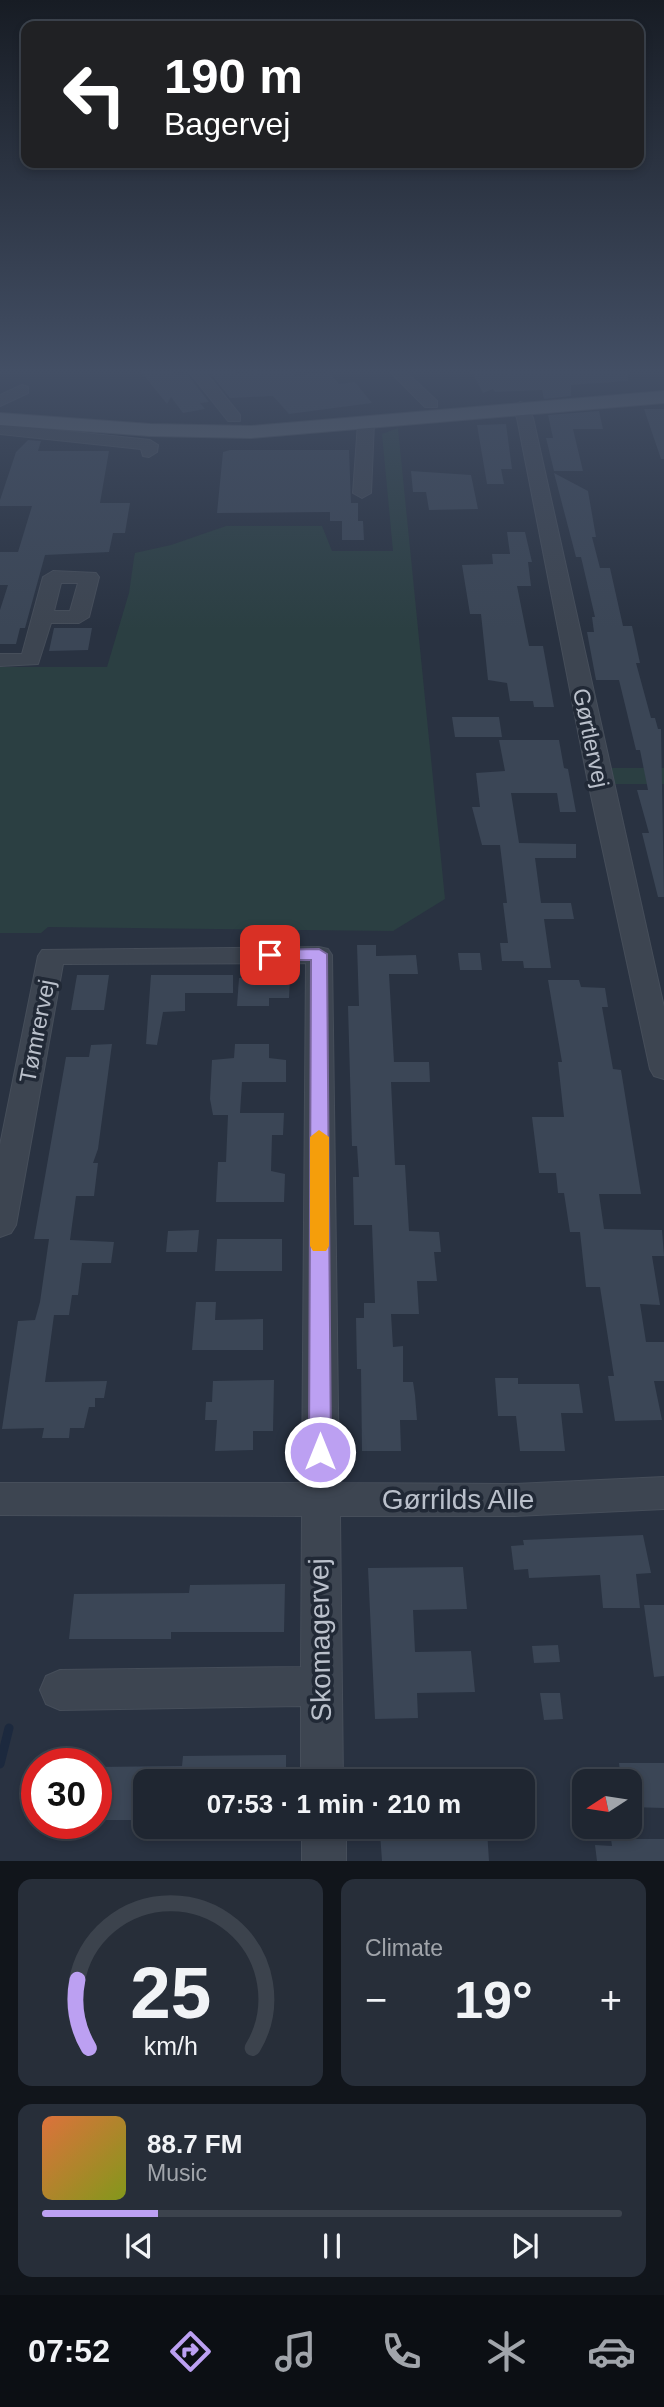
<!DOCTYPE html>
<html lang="en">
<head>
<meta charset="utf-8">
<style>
  body { margin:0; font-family:Arial,sans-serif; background:#272e39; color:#f1f3f6; height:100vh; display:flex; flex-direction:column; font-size:26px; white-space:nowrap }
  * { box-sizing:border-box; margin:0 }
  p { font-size:23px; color:#a1a5ab }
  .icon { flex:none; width:38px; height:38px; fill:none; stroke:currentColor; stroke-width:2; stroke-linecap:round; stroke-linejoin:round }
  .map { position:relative; height:1861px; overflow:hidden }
  .sheet { display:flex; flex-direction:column; gap:18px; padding:18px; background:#11151b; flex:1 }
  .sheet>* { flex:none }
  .top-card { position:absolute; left:21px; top:21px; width:623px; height:147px; border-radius:14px; box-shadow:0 4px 10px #0003,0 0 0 2px #3c434d; background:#202124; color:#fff; overflow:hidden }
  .needle { width:46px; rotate:258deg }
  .controls { position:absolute; left:572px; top:1769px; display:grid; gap:14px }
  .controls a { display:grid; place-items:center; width:70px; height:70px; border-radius:14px; background:#1f2631; box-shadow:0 4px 10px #0003,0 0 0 2px #3c434d; font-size:35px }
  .speed { position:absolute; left:21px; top:1748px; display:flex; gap:14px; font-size:35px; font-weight:700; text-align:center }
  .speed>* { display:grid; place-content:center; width:91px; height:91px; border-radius:50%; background:#1f2631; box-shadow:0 4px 10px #0003,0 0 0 2px #3c434d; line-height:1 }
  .speed .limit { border:10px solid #d22; background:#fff; color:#111 }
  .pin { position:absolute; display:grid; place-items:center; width:60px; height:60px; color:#fff; margin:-30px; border-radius:14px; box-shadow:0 4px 10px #0006 }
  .me { position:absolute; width:77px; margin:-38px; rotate:0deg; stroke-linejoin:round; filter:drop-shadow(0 0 5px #0008) }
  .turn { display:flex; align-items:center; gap:24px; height:147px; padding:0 28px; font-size:32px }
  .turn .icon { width:91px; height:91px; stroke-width:2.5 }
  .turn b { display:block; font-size:49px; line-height:60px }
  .big { font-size:52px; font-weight:800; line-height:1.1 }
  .sheet .widget { flex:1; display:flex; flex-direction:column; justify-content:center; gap:10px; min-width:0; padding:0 24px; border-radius:14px; background:#272e39 }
  .sheet .dial { align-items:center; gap:0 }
  .dial svg { height:182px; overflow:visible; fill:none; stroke:#3c434d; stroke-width:7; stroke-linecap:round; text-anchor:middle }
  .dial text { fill:#f1f3f6; stroke:none }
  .song { display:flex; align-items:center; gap:21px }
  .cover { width:84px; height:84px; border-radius:10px; background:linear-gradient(135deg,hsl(20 70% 55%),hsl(70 70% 35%)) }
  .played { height:7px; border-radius:4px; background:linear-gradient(90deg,#bca0f2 20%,#3c434d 20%) }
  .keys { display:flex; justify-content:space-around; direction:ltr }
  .heat { display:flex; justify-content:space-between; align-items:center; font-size:38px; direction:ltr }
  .sheet .tiles { flex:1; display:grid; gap:18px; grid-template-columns:1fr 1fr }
  .widget:last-child { grid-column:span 2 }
  .trip { position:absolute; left:133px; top:1769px; width:402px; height:70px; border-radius:14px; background:#1f2631; box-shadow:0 4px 10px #0003,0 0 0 2px #3c434d; font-weight:800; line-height:70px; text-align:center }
  .tabs { display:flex; height:112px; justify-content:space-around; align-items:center; background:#0c0f14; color:#a1a5ab }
  .tabs .icon { width:49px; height:49px }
  .tabs .on { color:#bca0f2 }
  .tabs b { font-size:32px; color:#f1f3f6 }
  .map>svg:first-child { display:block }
</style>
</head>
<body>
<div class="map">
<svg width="664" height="1861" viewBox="0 0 664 1861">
  <rect width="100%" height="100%" fill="#293241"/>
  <path fill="#2b3f42" d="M398 428 445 899 393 931 48 927 41 933H0V667H107L129 593 134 558 135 553 171 545 226 526H322L332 551H393L382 434Z
    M611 768H664V784H614Z"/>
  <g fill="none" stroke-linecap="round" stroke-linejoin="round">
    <path stroke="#1c293e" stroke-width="9" d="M0 1764 9 1728"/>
  </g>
  <path fill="#3b4656" d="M145 368H171L175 375H188L209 402 200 403 205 409 183 413 171 397 167 404 141 372 147 371Z
    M470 368H628V381L571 385V396L544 399 542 390 495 392 493 389 483 393Z
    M232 369 236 373 291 370 295 376 329 372 339 384 355 382 372 403 289 414 273 396 230 398 209 372Z
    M644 409H664V459H661Z
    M599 411 603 429H573L583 471H554L546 438H553L548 415Z
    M506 424 512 469H501L504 484H487L477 425Z
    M28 440 41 441 38 451H109L100 503H130L125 533H113L109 552 45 555 25 628H20L16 644H0V610L8 585H0V552H18L32 506H0V500L16 452Z
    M230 450H349L351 503H358V521H363L364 540H342V521H330V512L217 513 223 452Z
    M411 471 471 475 478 509 429 510 426 492H413Z
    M554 473 588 491 596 537H592L600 568H610L623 626H632L640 663H636L651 718H655L658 729H661L664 897H658L642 833H649L637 790H648L640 750H636L619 680H596L587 632H594L592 617H595L581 557H576Z
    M507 532H525L532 562H528L531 586H517L529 646H543L554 707H534L533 701H510L507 683 488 680 481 614H470L462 565 493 564 492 554H510Z
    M54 628H92L88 650 49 651Z
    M452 717H499L502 737H455Z
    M499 740H559L564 768 568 769 576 812H560L557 793H511L519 843 576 844V858H535L541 903H571L574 919H544L551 968H524L523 961H502L500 943H508L503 903H507L500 845H482L472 807H480L476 773 505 771Z
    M357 945H376V956L416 955 418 974H389L394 1062H429L430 1082H391L395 1165H405L409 1231 439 1232 441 1252H434L437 1281H417L419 1314H391L393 1347 403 1346V1382H413L415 1395 417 1420H400L401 1451H362L361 1369H357L356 1318H364V1303H375L372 1225H354L353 1177H359L357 1146H352L348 1006H359Z
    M458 953H480L482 970H460Z
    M77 975H109L104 1010H71Z
    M151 975H233V993H185V1011L163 1012 157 1045 146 1044Z
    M290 977 289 998H269V1006H237L239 978Z
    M548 980H579L581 987 605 988 608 1007H602L613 1069 621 1070 641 1194H599L604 1229 662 1230 664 1256H652L660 1305 640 1304 646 1342H664V1381H654L662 1420 615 1421 608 1376H614L600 1287H586L580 1232H570L564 1193H558L556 1173H539L532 1117H564L558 1062H562Z
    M112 1044 98 1149 93 1163H98L94 1196H76L70 1240 114 1242 111 1263H82L78 1295H72L69 1315H54L45 1382 107 1381 104 1398H95V1407H89L84 1428H70L69 1438H42L44 1428 2 1429 18 1321 35 1320 40 1302 49 1239H34L66 1057H89L91 1045Z
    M235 1044H269V1058L286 1060V1082H242L240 1113H284L283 1135H272L271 1171 285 1174 284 1202H216L218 1162H226L228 1115H213L210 1099 212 1060 234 1058Z
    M199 1230 197 1252H166L168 1231Z
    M217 1239H282V1271H215Z
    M196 1302H216L215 1320 263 1319V1350H192Z
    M495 1378H518V1384H579L583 1413H561L565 1451H520L516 1416H498Z
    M274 1380 273 1431H253V1450L215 1451 217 1420H205L206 1402H212L213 1381Z
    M643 1535 651 1573 636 1574 640 1608H603L600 1575 529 1578 528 1569 514 1570 511 1546 524 1545 523 1540Z
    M463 1567 467 1609 413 1610 415 1652 471 1651 475 1692 417 1693 418 1718 375 1719 368 1568Z
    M285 1584 284 1632H171V1639H69L74 1594 189 1593 190 1585Z
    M644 1605H664V1676L654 1677Z
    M558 1645 560 1662 534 1663 532 1646Z
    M540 1693H560L563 1719 544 1720Z
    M286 1755V1782H145V1820H96V1767L182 1766 183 1756Z
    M619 1763H664V1808L630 1807V1782H621Z
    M487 1830 489 1861H382L380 1833Z
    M611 1839H664V1861H597L595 1845 612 1846Z"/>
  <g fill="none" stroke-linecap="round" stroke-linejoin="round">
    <defs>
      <path id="minor" d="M186 368H202L240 415V421H228Z
        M386 368H402L437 401V407H425Z
        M22 385 28 387V393L0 406V395Z
        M520 402 526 404 533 418 664 1007V1079L654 1076 650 1069 587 777 517 418 512 407Z
        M366 418 374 423 371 493 362 498 353 493 358 423Z
        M0 424 150 440 158 445 157 452 149 457 143 456 141 449 0 434Z
        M53 571 96 573 99 577 89 617 79 623H51L38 664 0 666V654H22L43 577ZM61 583H78L70 611H54Z
        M319 947 328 949 332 955 339 1483 515 1484 664 1477V1509L515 1516H340L343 1782H301V1706L60 1710 46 1704 40 1690 46 1676 60 1670 301 1667 302 1516 0 1515V1483H302L306 963 63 964 16 1225 11 1233 0 1237V1145L38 956 42 950Z
        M302 1827H346V1861H302Z"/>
      <path id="major" d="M664 391V403L251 438 150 436 0 425V413L150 424 251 426Z"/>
    </defs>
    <use href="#minor" stroke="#464e5a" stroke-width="2"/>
    <use href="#major" stroke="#464e5a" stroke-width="2"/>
    <use href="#minor" fill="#3d4551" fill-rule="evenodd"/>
    <use href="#major" fill="#5b6470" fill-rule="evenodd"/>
  </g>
  <linearGradient id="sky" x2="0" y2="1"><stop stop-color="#171c24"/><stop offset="0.59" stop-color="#434f65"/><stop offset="1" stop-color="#434f65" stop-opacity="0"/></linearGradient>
  <rect width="664" height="629" fill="url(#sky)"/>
  <path fill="#bca0f2" stroke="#7a689d" stroke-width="2" d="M319 949 327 954 331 1452 328 1459 320 1462 312 1459 309 1452 311 960H270L262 955 270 950Z"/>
  <path fill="#f59e0b" d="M319 1130 329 1137V1246L326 1251H313L310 1246V1137Z"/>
  <g text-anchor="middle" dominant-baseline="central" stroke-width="7" stroke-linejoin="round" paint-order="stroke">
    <g font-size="23" fill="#bac0cb" stroke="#212936">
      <text transform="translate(591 738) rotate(78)">Gørtlervej</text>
      <text transform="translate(37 1031) rotate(-79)">Tømrervej</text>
    </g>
    <g font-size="28" fill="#bac0cb" stroke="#212936">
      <text x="458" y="1499">Gørrilds Alle</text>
      <text transform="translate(320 1640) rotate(-91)">Skomagervej</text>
    </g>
  </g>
</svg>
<div class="controls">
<a><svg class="needle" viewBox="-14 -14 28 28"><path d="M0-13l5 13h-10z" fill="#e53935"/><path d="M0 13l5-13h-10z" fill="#a1a5ab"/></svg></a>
</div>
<div class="speed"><div class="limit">30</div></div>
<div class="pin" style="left:270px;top:955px;background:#d93025"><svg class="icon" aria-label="arrive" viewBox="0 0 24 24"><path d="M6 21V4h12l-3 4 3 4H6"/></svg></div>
<svg class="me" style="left:320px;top:1452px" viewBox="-20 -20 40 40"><circle r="17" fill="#bca0f2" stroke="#fff" stroke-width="3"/><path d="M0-11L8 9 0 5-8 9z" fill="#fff"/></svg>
<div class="trip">07:53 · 1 min · 210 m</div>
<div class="top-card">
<div class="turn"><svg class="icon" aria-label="left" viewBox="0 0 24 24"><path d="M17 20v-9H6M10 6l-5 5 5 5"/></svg><div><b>190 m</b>Bagervej</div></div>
</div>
</div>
<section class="sheet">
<div class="tiles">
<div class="widget dial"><svg viewBox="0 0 100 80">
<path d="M14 69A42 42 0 1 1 86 69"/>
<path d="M14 69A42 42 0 0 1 9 39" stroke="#bca0f2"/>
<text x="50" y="56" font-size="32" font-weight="700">25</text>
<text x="50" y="72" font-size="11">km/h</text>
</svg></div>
<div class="widget"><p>Climate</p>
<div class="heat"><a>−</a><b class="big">19°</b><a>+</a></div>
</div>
<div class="widget">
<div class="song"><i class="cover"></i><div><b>88.7 FM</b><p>Music</p></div></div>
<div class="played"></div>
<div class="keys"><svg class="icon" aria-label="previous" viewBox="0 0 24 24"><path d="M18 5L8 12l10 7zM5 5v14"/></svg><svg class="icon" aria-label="pause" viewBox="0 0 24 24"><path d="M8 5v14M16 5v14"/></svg><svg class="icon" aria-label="next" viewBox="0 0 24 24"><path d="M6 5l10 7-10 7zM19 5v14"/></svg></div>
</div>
</div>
</section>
<nav class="tabs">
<b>07:52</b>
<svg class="icon on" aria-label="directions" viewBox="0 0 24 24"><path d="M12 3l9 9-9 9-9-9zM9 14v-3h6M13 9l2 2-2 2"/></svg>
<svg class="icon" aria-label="music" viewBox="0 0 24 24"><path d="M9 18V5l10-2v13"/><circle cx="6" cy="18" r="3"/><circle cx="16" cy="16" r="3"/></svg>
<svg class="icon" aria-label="phone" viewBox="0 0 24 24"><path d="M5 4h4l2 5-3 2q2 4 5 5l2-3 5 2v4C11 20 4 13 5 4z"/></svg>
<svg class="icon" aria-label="climate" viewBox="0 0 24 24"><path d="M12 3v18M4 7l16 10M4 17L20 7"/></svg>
<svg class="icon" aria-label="car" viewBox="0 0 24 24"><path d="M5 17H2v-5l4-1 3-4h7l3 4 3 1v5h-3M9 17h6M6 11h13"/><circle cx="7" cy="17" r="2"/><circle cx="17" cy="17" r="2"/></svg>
</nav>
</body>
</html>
